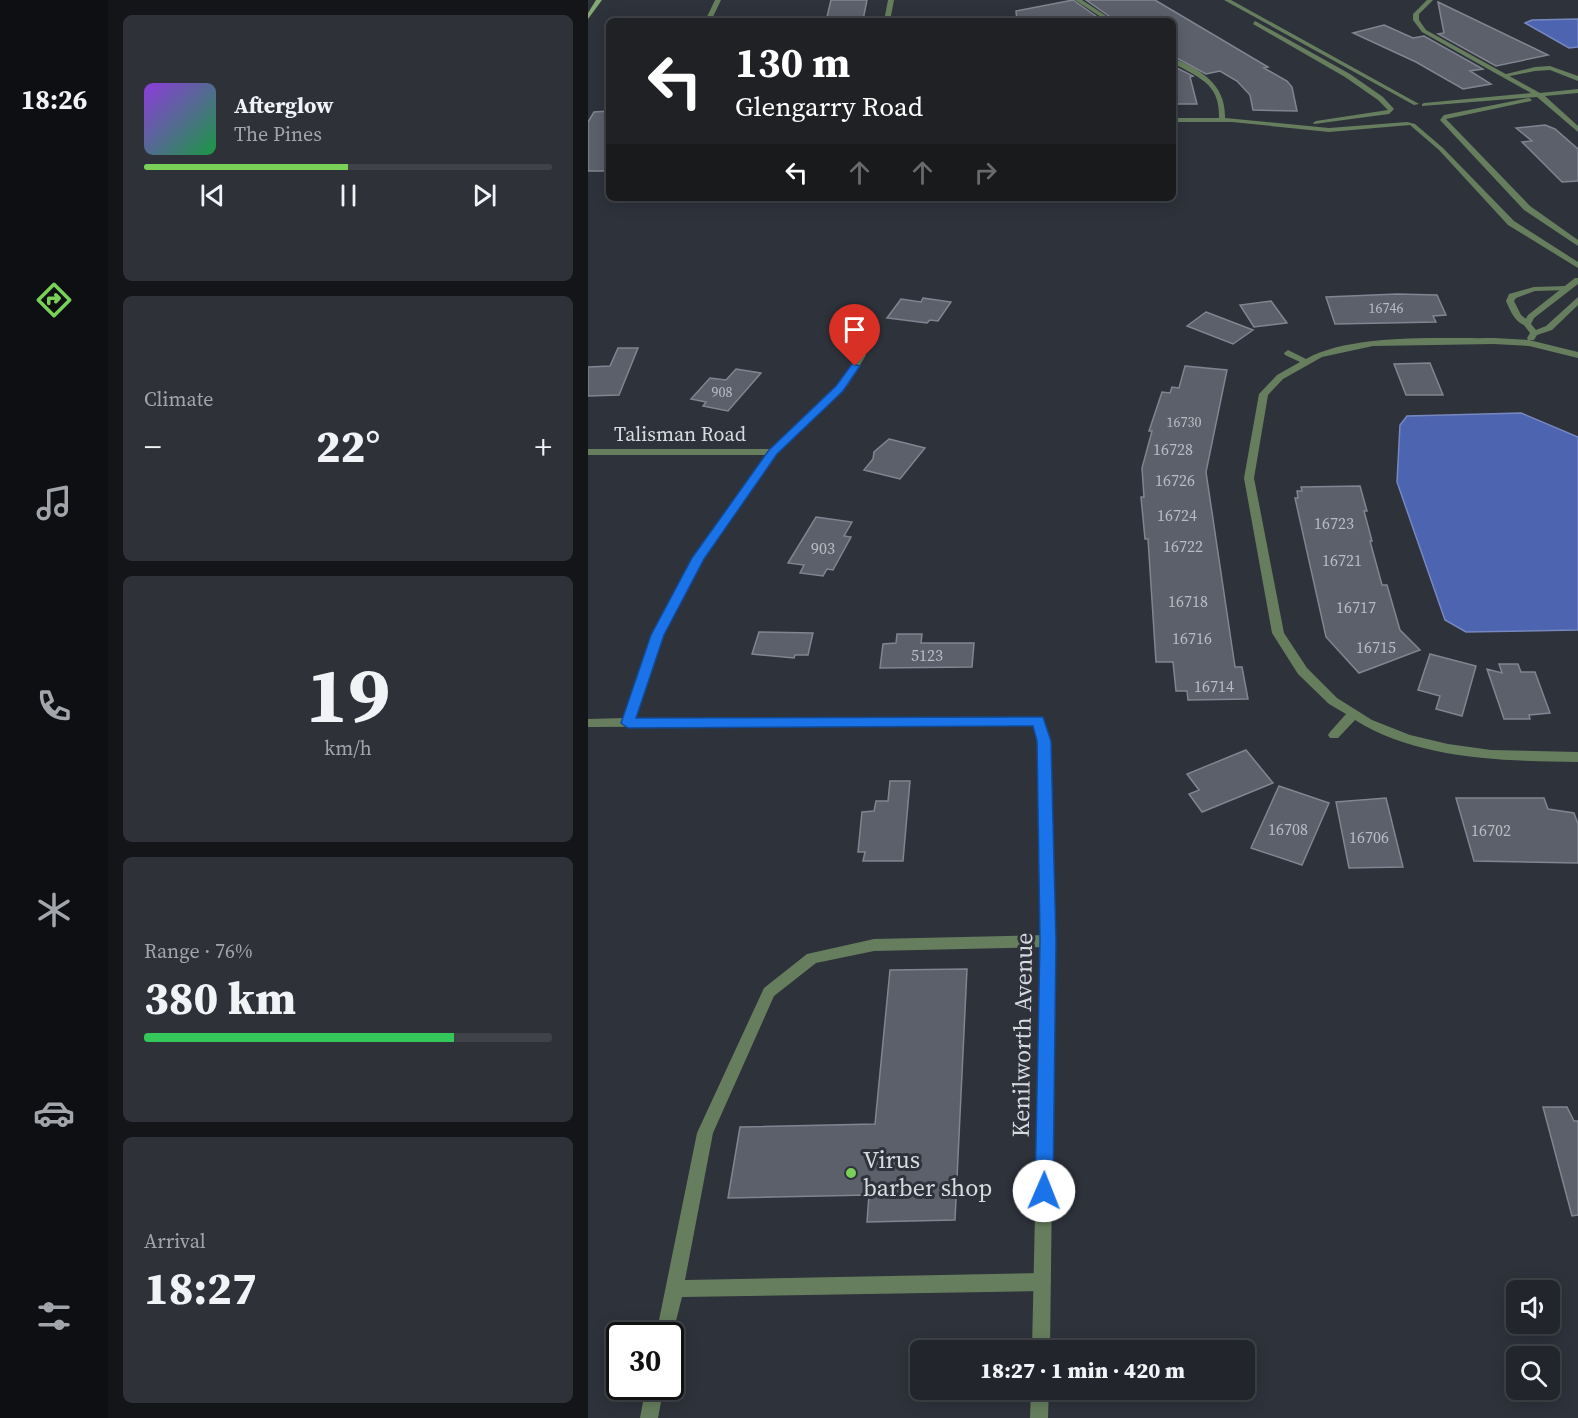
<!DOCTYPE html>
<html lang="en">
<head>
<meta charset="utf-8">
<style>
  body { margin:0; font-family:"Source Serif 4",serif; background:#2e3238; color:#f1f3f6; height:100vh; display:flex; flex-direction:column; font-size:22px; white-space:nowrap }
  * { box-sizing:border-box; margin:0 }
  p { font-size:20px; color:#a2a5a9 }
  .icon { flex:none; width:33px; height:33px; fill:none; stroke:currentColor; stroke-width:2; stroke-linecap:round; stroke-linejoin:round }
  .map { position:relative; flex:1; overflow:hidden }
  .details { display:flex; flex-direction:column; gap:15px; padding:15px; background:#131518; width:480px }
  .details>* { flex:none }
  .guide { position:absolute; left:18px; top:18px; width:570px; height:183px; border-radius:9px; box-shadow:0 3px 15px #0003,0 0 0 2px #3f4348; background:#202124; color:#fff; overflow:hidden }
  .fabs { position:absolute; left:918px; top:1280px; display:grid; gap:12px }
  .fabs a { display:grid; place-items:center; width:54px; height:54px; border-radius:9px; background:#22262c; box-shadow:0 3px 15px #0003,0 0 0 2px #3f4348; font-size:30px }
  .speed { position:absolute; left:18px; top:1322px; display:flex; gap:12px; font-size:30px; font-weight:700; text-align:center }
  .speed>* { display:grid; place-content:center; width:78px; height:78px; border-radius:50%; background:#22262c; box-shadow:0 3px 15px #0003,0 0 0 2px #3f4348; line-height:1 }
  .speed .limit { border:3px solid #111; border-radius:9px; background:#fff; color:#111 }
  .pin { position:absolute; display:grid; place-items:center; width:51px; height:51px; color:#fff; margin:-62px -26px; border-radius:50% 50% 50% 0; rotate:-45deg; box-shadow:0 0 6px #0007 }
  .pin .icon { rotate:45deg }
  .me { position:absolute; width:66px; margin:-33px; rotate:1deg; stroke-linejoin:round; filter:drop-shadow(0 0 4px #0008) }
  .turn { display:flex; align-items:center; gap:21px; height:126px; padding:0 30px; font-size:27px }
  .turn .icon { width:78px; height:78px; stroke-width:2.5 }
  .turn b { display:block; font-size:42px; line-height:51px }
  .lanes { display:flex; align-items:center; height:57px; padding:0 30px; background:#0003; justify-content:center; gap:30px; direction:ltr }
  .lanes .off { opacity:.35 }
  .big { font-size:45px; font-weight:800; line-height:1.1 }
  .details .widget { flex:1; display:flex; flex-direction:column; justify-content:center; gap:9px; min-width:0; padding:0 21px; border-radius:9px; background:#2e3238 }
  .details .dial { align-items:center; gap:0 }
  .dial b { font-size:78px; line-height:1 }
  .song { display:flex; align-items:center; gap:18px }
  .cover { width:72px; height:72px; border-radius:9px; background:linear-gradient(135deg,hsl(270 70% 55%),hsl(140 70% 35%)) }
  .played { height:6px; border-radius:3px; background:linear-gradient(90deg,#79d158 50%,#3f4348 50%) }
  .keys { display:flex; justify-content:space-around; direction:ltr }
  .heat { display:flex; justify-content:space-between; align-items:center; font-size:33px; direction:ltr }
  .charge { height:9px; border-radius:4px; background:linear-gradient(90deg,#34c759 76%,#3f4348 0) }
  .trip { position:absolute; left:322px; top:1340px; width:345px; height:60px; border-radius:9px; background:#22262c; box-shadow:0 3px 15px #0003,0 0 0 2px #3f4348; font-weight:800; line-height:60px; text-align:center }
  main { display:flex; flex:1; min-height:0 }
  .dock { display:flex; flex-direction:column; width:108px; justify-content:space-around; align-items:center; background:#0e0f12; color:#a2a5a9 }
  .dock .icon { width:42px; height:42px }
  .dock .selected { color:#79d158 }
  .dock b { font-size:27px; color:#f1f3f6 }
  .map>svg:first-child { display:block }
</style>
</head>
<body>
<main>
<nav class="dock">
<b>18:26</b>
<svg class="icon selected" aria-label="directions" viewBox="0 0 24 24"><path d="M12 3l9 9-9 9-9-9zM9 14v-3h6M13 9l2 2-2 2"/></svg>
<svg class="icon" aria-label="music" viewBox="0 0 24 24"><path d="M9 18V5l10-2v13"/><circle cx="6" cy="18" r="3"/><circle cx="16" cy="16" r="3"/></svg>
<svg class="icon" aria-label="phone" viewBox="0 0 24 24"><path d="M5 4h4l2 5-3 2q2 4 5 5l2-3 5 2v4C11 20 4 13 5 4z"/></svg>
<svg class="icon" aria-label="climate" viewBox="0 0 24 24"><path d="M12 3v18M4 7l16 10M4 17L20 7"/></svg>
<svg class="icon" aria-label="car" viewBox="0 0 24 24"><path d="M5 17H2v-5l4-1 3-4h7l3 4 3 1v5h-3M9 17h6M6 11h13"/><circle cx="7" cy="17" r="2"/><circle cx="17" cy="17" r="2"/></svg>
<svg class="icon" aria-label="filters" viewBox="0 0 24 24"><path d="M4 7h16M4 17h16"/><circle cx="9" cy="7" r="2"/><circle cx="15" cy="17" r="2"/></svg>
</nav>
<section class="details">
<div class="widget">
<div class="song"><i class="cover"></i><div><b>Afterglow</b><p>The Pines</p></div></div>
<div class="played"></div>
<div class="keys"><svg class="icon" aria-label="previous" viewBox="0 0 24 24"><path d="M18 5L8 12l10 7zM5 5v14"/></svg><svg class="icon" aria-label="pause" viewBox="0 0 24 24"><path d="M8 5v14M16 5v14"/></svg><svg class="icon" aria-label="next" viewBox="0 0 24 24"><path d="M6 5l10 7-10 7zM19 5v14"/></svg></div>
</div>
<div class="widget"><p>Climate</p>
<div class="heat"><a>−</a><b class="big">22°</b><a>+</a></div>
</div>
<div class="widget dial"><b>19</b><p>km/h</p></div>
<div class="widget"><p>Range · 76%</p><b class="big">380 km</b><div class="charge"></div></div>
<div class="widget"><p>Arrival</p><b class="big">18:27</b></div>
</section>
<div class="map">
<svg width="990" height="1418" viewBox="0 0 990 1418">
  <rect width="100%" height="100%" fill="#2e323b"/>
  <path fill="#4d64b1" stroke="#7787bf" stroke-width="1.5" d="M990 19V47L981 48 937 23 944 20Z
    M933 413 990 437V630L878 632 857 620 809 482 812 425 819 416Z"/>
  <path fill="#5c606b" stroke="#818591" stroke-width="1.5" d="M243 0H279L275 20 238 21Z
    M485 0 515 21H429L428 11Z
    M498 0H567L680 67 676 68 699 81 704 87 709 111 665 110 662 95 649 81 632 71 618 74 585 56V21H528Z
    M850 2 960 55 908 66 850 34 856 33Z
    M796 25 825 38 836 36 895 69 882 71 903 84 875 89 828 62 765 33Z
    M585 66 605 76 602 77 609 104H585Z
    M21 111V171H0V122L6 112Z
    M957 125 967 129 990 149V181L974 182 934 142 944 141 928 128Z
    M809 294 849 295 858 315 845 316 848 322 747 324 738 297Z
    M335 298 363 302 350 321 342 320 339 323 299 318 313 299 333 302Z
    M683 301 699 323 666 327 652 305Z
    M618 312 665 330 645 344 599 326Z
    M30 348H50L31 395 0 396V367L22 366Z
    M842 363 855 395H818L806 364Z
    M597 366 639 370 618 472 647 667H654L660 699 600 700 599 691H588L585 662H568L560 539H557L553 497H556L554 468 564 431H561L574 392 582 393 584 387 591 388Z
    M148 369 173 373 140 411 115 406 118 402 103 399 122 378 138 380Z
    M301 439 337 448 312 479 276 470 285 459 286 452Z
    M772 486 779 511H776L784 541H782L794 585H799L812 630 832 650 771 673 738 637 707 498H710L709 491H714L713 487Z
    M228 517 264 522 256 536 263 537 245 570 239 569 235 576 212 573 216 565 200 563Z
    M171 632 225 633 220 655H207L206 658 164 654Z
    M309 634H334L333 643H386L384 667 292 668 295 644 308 643Z
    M842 654 888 666 874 716 848 709 852 696 830 690Z
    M911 664H930L933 672H947L962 713 941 715 942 719H916L899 669 914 673Z
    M658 750 685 783 614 812 601 794 611 790 599 774Z
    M302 781H322L315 861H275L277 852H270L274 812 286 811 288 801H300Z
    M691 786 741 803 714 865 663 848Z
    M798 798 815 867 761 868 748 802Z
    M868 798H956L960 809 986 813 990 824V863L886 861Z
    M379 969 367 1220 279 1222 281 1195 140 1198 152 1127 287 1124 302 970Z
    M955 1107H979L986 1121H990V1215L984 1216Z"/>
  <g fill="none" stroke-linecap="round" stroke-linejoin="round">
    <path fill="#667e5e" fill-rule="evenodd" d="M962 66 990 76V81L962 70 947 71 917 77 914 75 947 67Z
      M978 286H981V290L947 291 928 298 926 301 933 315 942 322V326C928 326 923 312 918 301L921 294 946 287Z
      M460 935 465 937 467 941 465 945 460 947 286 951 228 963 186 996 125 1133 97 1280 454 1273 460 1276 463 1282 460 1288 454 1291 94 1297 83 1341 82 1335H68L109 1133 176 988 219 954 286 939Z
      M58 1386H76L70 1418H52Z"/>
    <path fill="#667e5e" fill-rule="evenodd" d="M127 0H133L123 21H117Z
      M300 0H306L302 21H296Z
      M487 0H494L526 21H519Z
      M636 0H643L831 104 826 105Z
      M839 0H845L831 14V20L838 30 952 93 990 89V93L957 96 990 126V132L949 97 834 106V104L836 103 943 93 834 32 825 20V14Z
      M667 21 762 74 795 97 806 109 801 114 726 124 725 123 728 121 800 110 790 100 757 77 665 24Z
      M585 58C613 70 638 84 637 118L741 128 819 122 827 124 855 148 926 221 990 262V268L920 225 851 150 822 125 741 132 644 122H585V118H631C632 83 611 78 585 63Z
      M941 98 944 100 943 101 858 119 942 206 990 240V246L936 210 852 120 856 115Z
      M987 278H990V284L946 318 943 324 948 330 958 326 990 297V305L964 330 949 335 946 340H940L939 338 942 333 935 324 940 315Z
      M906 338 941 340 990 352V358L941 346 906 344 785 346 734 357 695 379 680 395 666 478 696 633 719 668 749 698 784 720 822 735 860 744 903 750 990 752V762C918 761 830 760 767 720L750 738H742L740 735 742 732 758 714 741 704 710 674 684 633 656 478 671 394 689 375 712 362 697 355 696 353 700 350 718 359C764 333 853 339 906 338Z
      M274 352 278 355 260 385 188 454 115 559 76 635 48 718H454L463 741 467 941 462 1350H444L453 941 451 741 445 725 0 727V719L36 718 64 635 105 558 178 455H0V449H182L253 381 271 353Z
      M443 1389H461L460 1418H442Z"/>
    <path fill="#83a976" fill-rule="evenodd" d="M8 0H14L0 19V13Z"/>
  </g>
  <path fill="#1a73e8" stroke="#114b97" stroke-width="1.5" d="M264 364 272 366 255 391 189 454 116 559 76 635 48 718 455 717 463 741 468 941 465 1191 462 1197 456 1200 449 1197 447 1191 452 941 449 741 445 726 40 728 33 723 63 635 104 558 181 450 248 386Z"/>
  <circle fill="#79d158" stroke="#2e323b" stroke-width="2" cx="263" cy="1173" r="6"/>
  <g text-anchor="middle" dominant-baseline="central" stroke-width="6" stroke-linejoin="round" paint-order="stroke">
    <g font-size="14" fill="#b9bcc4">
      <text x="798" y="308">16746</text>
      <text x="134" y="392">908</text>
      <text x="596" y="422">16730</text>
    </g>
    <g font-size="16" fill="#b9bcc4">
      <text x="585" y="449">16728</text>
      <text x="587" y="480">16726</text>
      <text x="589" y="515">16724</text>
      <text x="746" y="523">16723</text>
      <text x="595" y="546">16722</text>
      <text x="235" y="548">903</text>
      <text x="754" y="560">16721</text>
      <text x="600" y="601">16718</text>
      <text x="768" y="607">16717</text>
      <text x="604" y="638">16716</text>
      <text x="788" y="647">16715</text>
      <text x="339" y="655">5123</text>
      <text x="626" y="686">16714</text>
      <text x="700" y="829">16708</text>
      <text x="903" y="830">16702</text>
      <text x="781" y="837">16706</text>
    </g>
    <g font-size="20" fill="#d8dae1" stroke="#2e323b">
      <text x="92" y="434">Talisman Road</text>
    </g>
    <g font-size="24" fill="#d8dae1" stroke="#2e323b">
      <text transform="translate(434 1035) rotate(-89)">Kenilworth Avenue</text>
    </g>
    <g font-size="24" fill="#d8dae1" stroke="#2e323b" text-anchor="start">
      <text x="275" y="1159">Virus<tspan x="275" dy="28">barber shop</tspan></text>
    </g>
  </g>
</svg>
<div class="fabs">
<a><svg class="icon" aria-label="sound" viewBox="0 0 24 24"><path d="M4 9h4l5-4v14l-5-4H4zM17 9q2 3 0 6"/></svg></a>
<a><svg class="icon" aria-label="search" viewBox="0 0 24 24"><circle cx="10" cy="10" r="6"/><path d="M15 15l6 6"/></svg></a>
</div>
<div class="speed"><div class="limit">30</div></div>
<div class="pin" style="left:267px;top:366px;background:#d93025"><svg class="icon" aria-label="arrive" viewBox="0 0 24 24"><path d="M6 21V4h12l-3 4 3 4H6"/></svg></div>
<svg class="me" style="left:456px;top:1191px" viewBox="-20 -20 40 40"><circle r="19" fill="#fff"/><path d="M0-13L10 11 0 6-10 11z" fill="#1a73e8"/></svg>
<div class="trip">18:27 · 1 min · 420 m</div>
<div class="guide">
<div class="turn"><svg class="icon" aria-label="left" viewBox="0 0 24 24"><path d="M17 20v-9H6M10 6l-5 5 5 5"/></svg><div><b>130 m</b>Glengarry Road</div></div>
<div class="lanes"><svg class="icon" aria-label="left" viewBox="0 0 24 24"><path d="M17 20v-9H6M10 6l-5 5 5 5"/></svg><svg class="icon off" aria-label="ahead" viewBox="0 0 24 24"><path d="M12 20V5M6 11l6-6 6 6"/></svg><svg class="icon off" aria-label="ahead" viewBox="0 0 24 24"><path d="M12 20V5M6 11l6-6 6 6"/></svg><svg class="icon off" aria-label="right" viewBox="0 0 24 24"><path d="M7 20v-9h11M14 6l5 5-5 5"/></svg></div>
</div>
</div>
</main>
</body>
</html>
